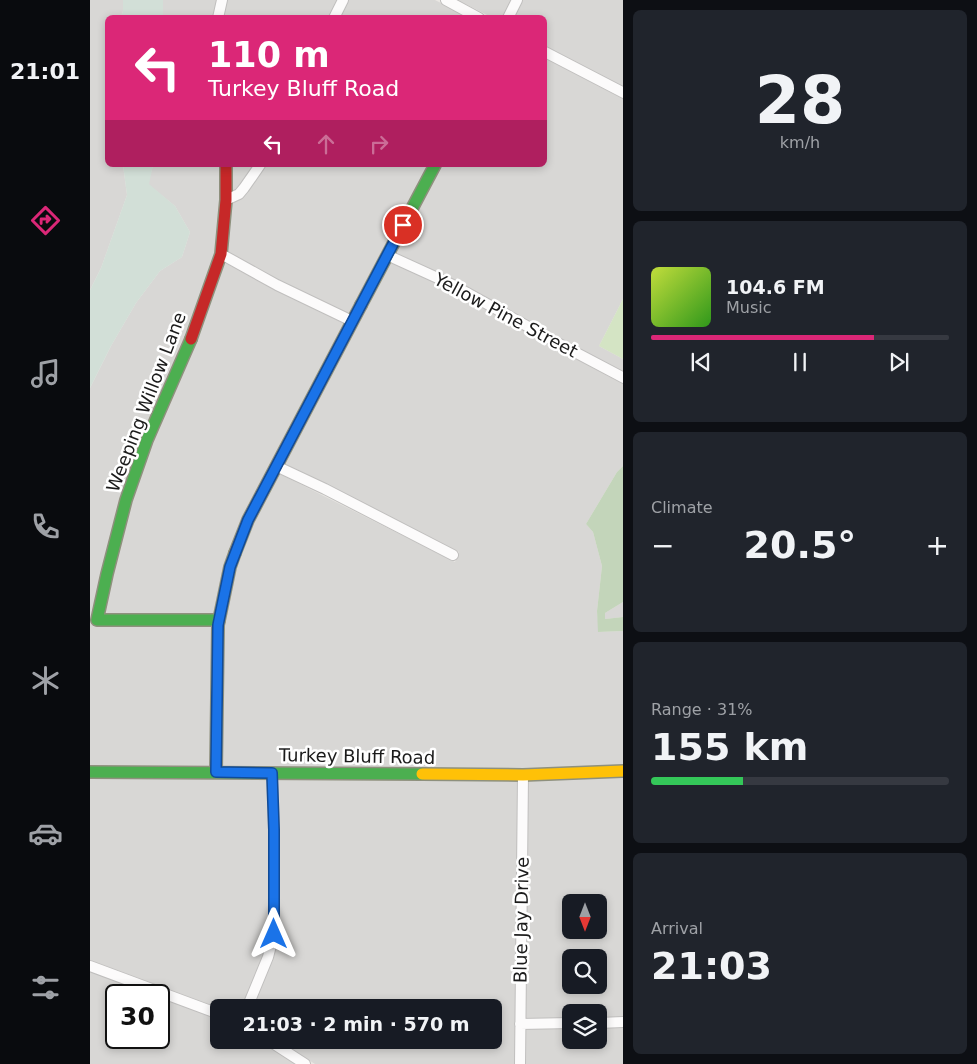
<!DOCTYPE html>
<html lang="en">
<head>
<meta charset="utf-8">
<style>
  body { margin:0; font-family:"DejaVu Sans",sans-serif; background:#20242c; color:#f1f3f6; height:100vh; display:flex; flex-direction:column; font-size:19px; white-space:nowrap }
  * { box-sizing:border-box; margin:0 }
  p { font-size:16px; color:#9ea1a6 }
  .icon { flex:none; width:28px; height:28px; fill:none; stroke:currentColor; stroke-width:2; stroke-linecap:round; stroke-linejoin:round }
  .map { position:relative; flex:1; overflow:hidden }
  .details { display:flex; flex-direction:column; gap:10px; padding:10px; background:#0d0f14; width:354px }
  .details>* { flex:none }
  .guide { position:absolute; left:15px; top:15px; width:442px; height:152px; border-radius:8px; box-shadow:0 2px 8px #0003; background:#db2777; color:#fff; overflow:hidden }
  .needle { width:32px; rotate:180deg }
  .buttons { position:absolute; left:472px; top:894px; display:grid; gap:10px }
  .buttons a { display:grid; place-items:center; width:45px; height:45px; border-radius:8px; background:#171b24; box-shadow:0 2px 8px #0003; font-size:25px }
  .speed { position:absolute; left:15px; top:984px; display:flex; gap:10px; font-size:25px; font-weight:700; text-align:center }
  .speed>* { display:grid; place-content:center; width:65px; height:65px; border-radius:50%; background:#171b24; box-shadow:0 2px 8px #0003; line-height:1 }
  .speed .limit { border:2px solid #111; border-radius:8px; background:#fff; color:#111 }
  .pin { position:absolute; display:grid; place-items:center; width:42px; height:42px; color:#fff; margin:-21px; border:2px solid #fff; border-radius:50%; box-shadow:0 1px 5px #0007 }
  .me { position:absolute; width:55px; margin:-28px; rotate:0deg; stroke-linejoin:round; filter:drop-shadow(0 0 4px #0008) }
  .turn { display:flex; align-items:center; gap:18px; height:105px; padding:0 20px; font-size:22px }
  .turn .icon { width:65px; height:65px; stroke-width:2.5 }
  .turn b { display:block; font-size:35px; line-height:42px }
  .lanes { display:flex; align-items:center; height:48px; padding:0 20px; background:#0003; justify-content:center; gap:25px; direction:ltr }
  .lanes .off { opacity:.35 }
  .big { font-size:38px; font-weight:700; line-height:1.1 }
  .details .tile { flex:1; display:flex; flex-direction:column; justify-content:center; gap:8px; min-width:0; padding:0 18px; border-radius:8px; background:#20242c }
  .details .dial { align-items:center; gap:0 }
  .dial b { font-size:65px; line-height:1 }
  .song { display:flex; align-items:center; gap:15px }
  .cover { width:60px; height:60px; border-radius:8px; background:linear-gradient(135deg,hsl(70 70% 55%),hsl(110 70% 35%)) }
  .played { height:5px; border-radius:2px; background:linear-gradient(90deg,#db2777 75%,#363941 75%) }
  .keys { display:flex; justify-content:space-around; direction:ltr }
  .heat { display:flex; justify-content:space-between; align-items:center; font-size:28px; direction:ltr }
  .charge { height:8px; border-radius:4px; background:linear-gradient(90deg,#34c759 31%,#363941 0) }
  .trip { position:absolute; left:120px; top:999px; width:292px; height:50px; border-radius:8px; background:#171b24; box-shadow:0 2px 8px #0003; font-weight:700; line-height:50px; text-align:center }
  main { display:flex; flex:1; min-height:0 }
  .tabs { display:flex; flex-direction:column; width:90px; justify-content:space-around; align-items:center; background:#090b0e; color:#9ea1a6 }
  .tabs .icon { width:35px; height:35px }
  .tabs .selected { color:#db2777 }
  .tabs b { font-size:22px; color:#f1f3f6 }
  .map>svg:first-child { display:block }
</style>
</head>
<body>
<main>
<nav class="tabs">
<b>21:01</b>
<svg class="icon selected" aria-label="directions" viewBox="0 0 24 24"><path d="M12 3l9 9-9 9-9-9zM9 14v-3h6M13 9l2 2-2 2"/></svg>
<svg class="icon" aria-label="music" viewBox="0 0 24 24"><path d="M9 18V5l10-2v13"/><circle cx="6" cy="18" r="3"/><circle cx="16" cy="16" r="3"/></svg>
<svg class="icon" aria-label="phone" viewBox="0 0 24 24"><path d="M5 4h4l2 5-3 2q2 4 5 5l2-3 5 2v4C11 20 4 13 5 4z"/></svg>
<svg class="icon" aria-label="climate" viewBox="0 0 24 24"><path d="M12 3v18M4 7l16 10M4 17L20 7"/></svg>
<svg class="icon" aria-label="car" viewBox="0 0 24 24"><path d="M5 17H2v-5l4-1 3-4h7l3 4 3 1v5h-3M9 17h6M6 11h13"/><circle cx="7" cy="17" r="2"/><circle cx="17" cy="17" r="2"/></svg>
<svg class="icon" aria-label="filters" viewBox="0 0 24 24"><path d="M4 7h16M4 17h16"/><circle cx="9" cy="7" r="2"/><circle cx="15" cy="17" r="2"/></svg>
</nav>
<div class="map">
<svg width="534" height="1064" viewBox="0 0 534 1064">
  <rect width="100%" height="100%" fill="#e9e7e3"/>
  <path fill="#d8d7d5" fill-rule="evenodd" d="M0 0H33V11L31 17 18 18V165H33L37 195 11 268 0 290Z
    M73 0H127L123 17 73 18Z
    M137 0H248L238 17 133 18Z
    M259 0H345L378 17 250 18Z
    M368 0H422L412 18 401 17Z
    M433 0H533V87L455 46V18H423Z
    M455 58 533 99V299L509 346 533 359V372L464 335 365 280 304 252 350 165H455Z
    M63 165H132L126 253 3 619 123 626 121 767 0 766V388L21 346 46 303 70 271 92 257 100 232 85 206 58 184Z
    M141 165H164L151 185 146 189 141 192Z
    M176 165H339L260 314 189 280 136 251 140 204 151 199 157 193Z
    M133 262 185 290 255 324 184 459 125 615H13L40 501Z
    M299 262 361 290 460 345 533 384V466L527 472 496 524 503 532 512 566 507 611 509 632 533 631V766L433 770 130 767 133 626 144 569 163 522 188 473 365 562 369 552 193 463Z
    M533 602V617L515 619V613Z
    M533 776V1017H509V1012H481V1018L435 1019 438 780ZM481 902H509V930H481ZM481 958H509V985H481Z
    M0 777 178 778 179 830V933L173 955 152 1007 129 1008 0 960Z
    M187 778 428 780 425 1064H225L188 1040H404V1008H162L182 959Z
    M0 971 63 995H26V1038H69V997L129 1020V1040H168L206 1064H0Z
    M509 1028H533V1064H435V1029H481V1040H509Z"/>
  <path fill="#d4e4c4" d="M533 299V359L509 346Z"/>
  <path fill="#c3d5ba" d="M533 466V602L515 613V619L533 617V631L508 632 507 611 512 566 503 532 496 524 527 472Z"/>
  <path fill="#d2dfd7" d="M33 0H73V17H31L33 11Z
    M33 165H63L59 184 85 206 100 232 92 257 70 271 46 303 21 346 0 388V290L11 268 37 195Z"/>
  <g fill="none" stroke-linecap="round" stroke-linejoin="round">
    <defs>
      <path id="street" d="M356 0 389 18
        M128 18 132 0
        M244 18 253 0
        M418 18 427 0
        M455 52 534 93
        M136 200 149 194 154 188 170 165
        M131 254 187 285 262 321
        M297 255 363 285 462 340 534 378
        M186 466 235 489 363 555
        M0 966 129 1014
        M157 1008 178 957 184 934V829L182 773
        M509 1023 534 1022
        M430 1024 481 1023
        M178 1040 215 1064
        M430 1064 433 775"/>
      <path id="fast" d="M271 305 345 165
        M101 339 57 440 36 500 17 574 7 620H129
        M0 772 332 774"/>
      <path id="slow" d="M126 772 128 625 140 567 145 553
        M332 774 433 775 534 771"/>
      <path id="jam" d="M101 339 131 254 136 200V165
        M145 553 158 520 271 305"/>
    </defs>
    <use href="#street" stroke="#c0bfbe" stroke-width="12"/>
    <use href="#fast" stroke="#8e907d" stroke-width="14"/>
    <use href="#slow" stroke="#8e907d" stroke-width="14"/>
    <use href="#jam" stroke="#8e907d" stroke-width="14"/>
    <use href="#street" stroke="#fcfbfb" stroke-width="10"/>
    <use href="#fast" stroke="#4caf50" stroke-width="11"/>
    <use href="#slow" stroke="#ffc107" stroke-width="11"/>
    <use href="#jam" stroke="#c62828" stroke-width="11"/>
  </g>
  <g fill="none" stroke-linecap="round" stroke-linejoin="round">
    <defs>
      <path id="route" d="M184 934V830L182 773 126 772 128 625 140 567 158 520 313 225"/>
    </defs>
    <use href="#route" stroke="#114b97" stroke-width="12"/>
    <use href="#route" stroke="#1a73e8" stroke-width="9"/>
  </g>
  <g text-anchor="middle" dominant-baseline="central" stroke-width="5" stroke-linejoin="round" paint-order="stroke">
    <g font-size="18" fill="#1b1b1b" stroke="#fff">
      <text transform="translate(416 315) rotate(28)">Yellow Pine Street</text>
      <text transform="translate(56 402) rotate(-69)">Weeping Willow Lane</text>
      <text transform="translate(267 756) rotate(1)">Turkey Bluff Road</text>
      <text transform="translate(431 920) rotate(-89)">Blue Jay Drive</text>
    </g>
  </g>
</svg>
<div class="buttons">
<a><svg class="needle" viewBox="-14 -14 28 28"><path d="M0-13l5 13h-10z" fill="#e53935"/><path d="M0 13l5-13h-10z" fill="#9ea1a6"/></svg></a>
<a><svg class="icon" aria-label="search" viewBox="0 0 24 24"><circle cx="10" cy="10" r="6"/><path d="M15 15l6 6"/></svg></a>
<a><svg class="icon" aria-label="layers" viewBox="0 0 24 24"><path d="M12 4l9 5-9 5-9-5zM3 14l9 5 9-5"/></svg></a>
</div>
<div class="speed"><div class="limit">30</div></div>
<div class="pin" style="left:313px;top:225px;background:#d93025"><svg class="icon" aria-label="arrive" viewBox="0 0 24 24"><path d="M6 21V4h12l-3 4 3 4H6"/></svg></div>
<svg class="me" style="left:184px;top:934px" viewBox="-20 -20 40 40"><path d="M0-17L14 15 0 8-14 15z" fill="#1a73e8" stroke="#fff" stroke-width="4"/></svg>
<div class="trip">21:03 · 2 min · 570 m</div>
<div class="guide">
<div class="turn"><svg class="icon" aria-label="left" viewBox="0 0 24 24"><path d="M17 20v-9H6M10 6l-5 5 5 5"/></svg><div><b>110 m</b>Turkey Bluff Road</div></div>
<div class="lanes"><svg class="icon" aria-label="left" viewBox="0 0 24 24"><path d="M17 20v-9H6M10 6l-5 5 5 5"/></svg><svg class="icon off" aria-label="ahead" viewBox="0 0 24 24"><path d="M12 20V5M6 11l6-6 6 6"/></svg><svg class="icon off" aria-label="right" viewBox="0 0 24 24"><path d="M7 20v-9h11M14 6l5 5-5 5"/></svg></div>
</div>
</div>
<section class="details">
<div class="tile dial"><b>28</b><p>km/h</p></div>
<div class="tile">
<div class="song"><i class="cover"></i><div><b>104.6 FM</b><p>Music</p></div></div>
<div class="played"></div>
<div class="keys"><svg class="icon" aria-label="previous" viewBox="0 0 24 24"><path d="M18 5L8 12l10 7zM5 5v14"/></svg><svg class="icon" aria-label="pause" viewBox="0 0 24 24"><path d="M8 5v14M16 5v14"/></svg><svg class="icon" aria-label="next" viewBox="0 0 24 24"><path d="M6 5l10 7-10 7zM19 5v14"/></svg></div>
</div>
<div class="tile"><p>Climate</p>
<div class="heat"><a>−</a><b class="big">20.5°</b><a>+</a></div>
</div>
<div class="tile"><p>Range · 31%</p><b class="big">155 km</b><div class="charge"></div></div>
<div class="tile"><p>Arrival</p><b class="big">21:03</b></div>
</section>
</main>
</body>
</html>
